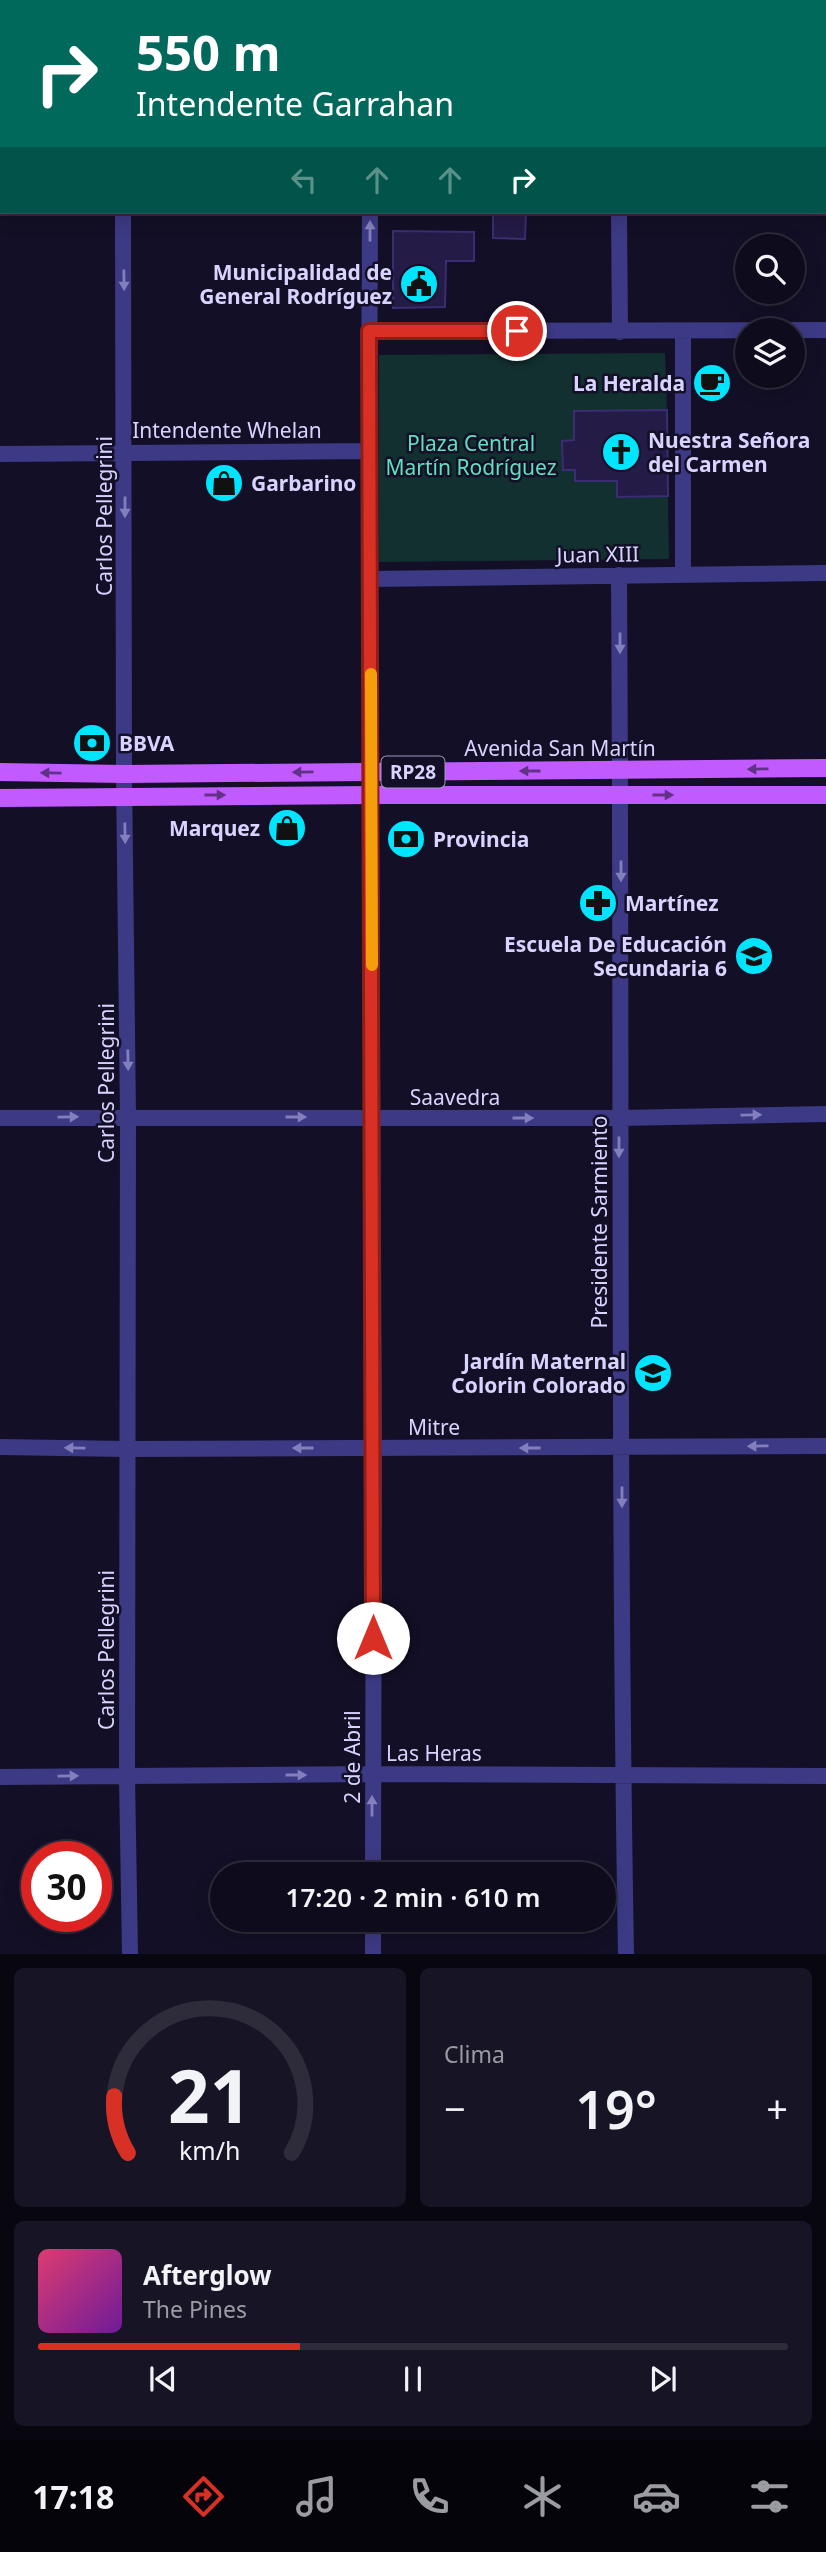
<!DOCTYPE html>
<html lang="es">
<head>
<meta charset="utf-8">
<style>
  body { margin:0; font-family:"Noto Sans",sans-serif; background:#171425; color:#f1f3f6; height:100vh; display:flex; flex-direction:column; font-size:26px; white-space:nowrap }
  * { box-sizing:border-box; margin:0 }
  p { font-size:23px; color:#9b9ba3 }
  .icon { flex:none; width:38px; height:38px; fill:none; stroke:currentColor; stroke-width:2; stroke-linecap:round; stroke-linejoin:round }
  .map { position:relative; height:1954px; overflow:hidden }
  .sheet { display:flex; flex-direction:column; gap:14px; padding:14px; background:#08060f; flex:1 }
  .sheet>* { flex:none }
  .top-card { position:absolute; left:0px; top:0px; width:826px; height:214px; box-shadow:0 4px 18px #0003,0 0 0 2px #2e2b3b; background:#00695c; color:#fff; overflow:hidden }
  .buttons { position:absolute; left:735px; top:234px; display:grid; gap:14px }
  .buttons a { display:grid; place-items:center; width:70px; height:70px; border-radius:50%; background:#0e0b1c; box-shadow:0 4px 18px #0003,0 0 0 2px #2e2b3b; font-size:35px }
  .speed { position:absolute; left:21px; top:1841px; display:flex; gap:14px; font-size:35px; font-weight:700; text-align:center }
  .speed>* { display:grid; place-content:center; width:91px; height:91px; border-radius:50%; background:#0e0b1c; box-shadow:0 4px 18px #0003,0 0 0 2px #2e2b3b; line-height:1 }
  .speed .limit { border:10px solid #d22; background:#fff; color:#111 }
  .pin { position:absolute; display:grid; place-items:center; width:60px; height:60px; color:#fff; margin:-30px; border:4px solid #fff; border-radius:50%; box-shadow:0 2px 7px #0007 }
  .me { position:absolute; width:77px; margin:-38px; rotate:0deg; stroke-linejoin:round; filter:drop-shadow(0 0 5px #0008) }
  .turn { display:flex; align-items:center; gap:24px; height:147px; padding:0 21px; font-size:32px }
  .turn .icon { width:91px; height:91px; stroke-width:2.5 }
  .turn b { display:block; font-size:49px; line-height:60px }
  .lanes { display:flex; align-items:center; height:66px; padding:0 21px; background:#0003; justify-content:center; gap:35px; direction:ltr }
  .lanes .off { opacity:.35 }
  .big { font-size:52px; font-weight:600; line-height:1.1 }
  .sheet .widget { flex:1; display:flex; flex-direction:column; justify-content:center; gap:10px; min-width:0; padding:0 24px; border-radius:10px; background:#171425 }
  .sheet .dial { align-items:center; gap:0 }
  .dial svg { height:182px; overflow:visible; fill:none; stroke:#2e2b3b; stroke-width:7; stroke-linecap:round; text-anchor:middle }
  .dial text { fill:#f1f3f6; stroke:none }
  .song { display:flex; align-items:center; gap:21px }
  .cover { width:84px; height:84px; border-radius:10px; background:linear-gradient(135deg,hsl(340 70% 55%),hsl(280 70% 35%)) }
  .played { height:7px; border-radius:4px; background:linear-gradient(90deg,#d93025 35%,#2e2b3b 35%) }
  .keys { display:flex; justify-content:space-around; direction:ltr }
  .heat { display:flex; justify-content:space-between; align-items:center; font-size:38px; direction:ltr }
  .sheet .tiles { flex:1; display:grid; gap:14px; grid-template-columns:1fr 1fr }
  .widget:last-child { grid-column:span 2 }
  .trip { position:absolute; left:210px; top:1862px; width:406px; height:70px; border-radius:35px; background:#0e0b1c; box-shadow:0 4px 18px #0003,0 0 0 2px #2e2b3b; font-weight:600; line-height:70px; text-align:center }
  .dock { display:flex; height:112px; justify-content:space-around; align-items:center; background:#06040b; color:#9b9ba3 }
  .dock .icon { width:49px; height:49px }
  .dock .current { color:#d93025 }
  .dock b { font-size:32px; color:#f1f3f6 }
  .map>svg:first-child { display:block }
</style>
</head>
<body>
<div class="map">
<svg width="826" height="1954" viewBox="0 0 826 1954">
  <rect width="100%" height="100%" fill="#130f26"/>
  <path fill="#12302f" d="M665 353 667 410 574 411V440L562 441 563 470H575L576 481H617L618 497 668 496 669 559 379 562V355Z"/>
  <path fill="#241b47" stroke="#3b2d73" stroke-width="2" d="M493 212H526L525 239 493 238Z
    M393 231 474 232V261H446L445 307 393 308Z
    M667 410 668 496 617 497V481H575V470H563L562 441 574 440V411Z"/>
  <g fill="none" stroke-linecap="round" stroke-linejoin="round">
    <path stroke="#3d3a85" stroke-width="16" d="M122 0V2
      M369 0V2
      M617 0V2
      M123 212 124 774 128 1117 127 1776 130 1954
      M370 212 369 436 374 1448 373 1874
      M619 212 620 332
      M369 331 826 330
      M0 454 369 451
      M683 574V331
      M619 575C622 1035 618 1494 626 1954
      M371 579 826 573
      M0 1118H619L826 1114
      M0 1447 126 1449 826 1446
      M0 1777 372 1774 826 1776
      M373 1920V1954"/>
    <path stroke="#6f6bff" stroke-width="18" d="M0 106H2
      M824 106H826
      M824 133H826
      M0 135H2"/>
    <path stroke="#c25bff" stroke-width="18" d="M0 772 124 774 826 768
      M0 798 371 795H826"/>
  </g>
  <defs><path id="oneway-solid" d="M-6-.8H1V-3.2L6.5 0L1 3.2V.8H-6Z" transform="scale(1.75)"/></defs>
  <g fill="#837fbc">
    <use href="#oneway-solid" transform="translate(370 231) rotate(-90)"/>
    <use href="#oneway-solid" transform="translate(124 280) rotate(89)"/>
    <use href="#oneway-solid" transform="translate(125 507) rotate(90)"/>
    <use href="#oneway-solid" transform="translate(620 643) rotate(90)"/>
    <use href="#oneway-solid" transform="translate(125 833) rotate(89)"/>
    <use href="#oneway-solid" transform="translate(621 871) rotate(90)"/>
    <use href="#oneway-solid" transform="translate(128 1060) rotate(89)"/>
    <use href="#oneway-solid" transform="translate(751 1115) rotate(-1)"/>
    <use href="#oneway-solid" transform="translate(68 1117) rotate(-1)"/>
    <use href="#oneway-solid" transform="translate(296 1117)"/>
    <use href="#oneway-solid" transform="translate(523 1118)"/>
    <use href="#oneway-solid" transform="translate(619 1147) rotate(90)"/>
    <use href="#oneway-solid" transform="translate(758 1446) rotate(179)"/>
    <use href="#oneway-solid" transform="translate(75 1448) rotate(-179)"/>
    <use href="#oneway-solid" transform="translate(303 1448) rotate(180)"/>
    <use href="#oneway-solid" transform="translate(530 1448) rotate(180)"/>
    <use href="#oneway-solid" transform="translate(622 1497) rotate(90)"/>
    <use href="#oneway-solid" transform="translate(296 1775)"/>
    <use href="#oneway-solid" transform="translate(68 1776) rotate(-1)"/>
    <use href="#oneway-solid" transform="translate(372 1806) rotate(-90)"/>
  </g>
  <g fill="#623188">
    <use href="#oneway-solid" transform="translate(758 769) rotate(179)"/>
    <use href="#oneway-solid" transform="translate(530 771) rotate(180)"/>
    <use href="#oneway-solid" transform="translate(303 772) rotate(179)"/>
    <use href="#oneway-solid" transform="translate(51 773) rotate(-179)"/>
    <use href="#oneway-solid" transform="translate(215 795)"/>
    <use href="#oneway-solid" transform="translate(663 795)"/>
  </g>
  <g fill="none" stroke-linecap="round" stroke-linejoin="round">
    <defs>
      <path id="route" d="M373 1638 369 331H517"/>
    </defs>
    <use href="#route" stroke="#8d1f18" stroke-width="18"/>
    <use href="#route" stroke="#d93025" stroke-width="12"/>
    <path stroke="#f59e0b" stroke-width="12" d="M371 674 372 965"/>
  </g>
  <defs>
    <symbol id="civic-disc" viewBox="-11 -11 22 22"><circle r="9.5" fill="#00e5ff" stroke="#130f26"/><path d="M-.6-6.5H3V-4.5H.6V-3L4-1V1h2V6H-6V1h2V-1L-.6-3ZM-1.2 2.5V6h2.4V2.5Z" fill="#111"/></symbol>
    <symbol id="cafe-disc" viewBox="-11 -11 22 22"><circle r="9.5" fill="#00e5ff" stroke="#130f26"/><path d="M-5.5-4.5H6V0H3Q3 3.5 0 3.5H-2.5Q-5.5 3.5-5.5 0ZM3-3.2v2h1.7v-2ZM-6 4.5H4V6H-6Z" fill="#111"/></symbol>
    <symbol id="church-disc" viewBox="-11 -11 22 22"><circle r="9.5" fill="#00e5ff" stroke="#130f26"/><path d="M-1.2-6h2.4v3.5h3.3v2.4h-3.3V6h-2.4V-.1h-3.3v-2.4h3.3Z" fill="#111"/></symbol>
    <symbol id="shop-disc" viewBox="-11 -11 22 22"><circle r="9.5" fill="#00e5ff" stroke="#130f26"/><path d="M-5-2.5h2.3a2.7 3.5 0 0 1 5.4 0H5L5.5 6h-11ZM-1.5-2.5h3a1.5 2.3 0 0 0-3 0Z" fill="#111"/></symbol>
    <symbol id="bank-disc" viewBox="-11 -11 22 22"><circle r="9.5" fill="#00e5ff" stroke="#130f26"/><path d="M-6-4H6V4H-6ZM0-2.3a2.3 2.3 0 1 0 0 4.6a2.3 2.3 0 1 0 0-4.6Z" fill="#111"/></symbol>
    <symbol id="pharmacy-disc" viewBox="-11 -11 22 22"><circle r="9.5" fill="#00e5ff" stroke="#130f26"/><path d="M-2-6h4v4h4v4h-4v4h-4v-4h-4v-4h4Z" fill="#111"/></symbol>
    <symbol id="school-disc" viewBox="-11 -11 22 22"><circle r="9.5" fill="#00e5ff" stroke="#130f26"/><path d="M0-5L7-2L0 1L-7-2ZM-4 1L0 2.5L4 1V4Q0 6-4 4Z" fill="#111"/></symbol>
  </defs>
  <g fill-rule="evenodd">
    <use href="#civic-disc" x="397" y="262" width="44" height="44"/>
    <use href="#cafe-disc" x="690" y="361" width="44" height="44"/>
    <use href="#church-disc" x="599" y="430" width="44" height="44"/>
    <use href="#shop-disc" x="202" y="461" width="44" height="44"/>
    <use href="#bank-disc" x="70" y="721" width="44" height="44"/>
    <use href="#shop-disc" x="265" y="806" width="44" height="44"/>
    <use href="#bank-disc" x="384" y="817" width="44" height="44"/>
    <use href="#pharmacy-disc" x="576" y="881" width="44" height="44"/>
    <use href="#school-disc" x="732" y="934" width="44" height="44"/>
    <use href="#school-disc" x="631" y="1351" width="44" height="44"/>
  </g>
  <g text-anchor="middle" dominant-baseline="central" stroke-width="5" stroke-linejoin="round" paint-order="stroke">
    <rect fill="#130f26" stroke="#9e99be" stroke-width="2" x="381.5" y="756.5" width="63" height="31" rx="5"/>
    <g font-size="19" font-weight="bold" fill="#d9d4ff">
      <text x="413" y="772">RP28</text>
    </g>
    <g font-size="21" font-weight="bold" fill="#d9d4ff" stroke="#130f26" text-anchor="end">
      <text x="392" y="272">Municipalidad de<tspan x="392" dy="24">General Rodríguez</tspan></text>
      <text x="685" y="383">La Heralda</text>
      <text x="648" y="440" text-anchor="start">Nuestra Señora<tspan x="648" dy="24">del Carmen</tspan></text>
      <text x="251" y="483" text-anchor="start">Garbarino</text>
      <text x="119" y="743" text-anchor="start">BBVA</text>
      <text x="260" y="828">Marquez</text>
      <text x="433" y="839" text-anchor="start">Provincia</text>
      <text x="625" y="903" text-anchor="start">Martínez</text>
      <text x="727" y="944">Escuela De Educación<tspan x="727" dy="24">Secundaria 6</tspan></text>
      <text x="626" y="1361">Jardín Maternal<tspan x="626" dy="24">Colorin Colorado</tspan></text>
    </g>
    <g font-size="21" fill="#d9d4ff" stroke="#130f26">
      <text x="227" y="430">Intendente Whelan</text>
      <text transform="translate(104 516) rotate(-90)">Carlos Pellegrini</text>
      <text transform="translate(598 554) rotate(-1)">Juan XIII</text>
      <text x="560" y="748">Avenida San Martín</text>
      <text transform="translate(106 1083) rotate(-90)">Carlos Pellegrini</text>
      <text x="455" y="1097">Saavedra</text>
      <text transform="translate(599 1222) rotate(-90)">Presidente Sarmiento</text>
      <text x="434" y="1427">Mitre</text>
      <text transform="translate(106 1650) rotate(-90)">Carlos Pellegrini</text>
      <text x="434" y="1753">Las Heras</text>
      <text transform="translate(352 1757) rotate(-90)">2 de Abril</text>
    </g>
    <g font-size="21" fill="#5fe0c0" stroke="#130f26">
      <text x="471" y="443">Plaza Central<tspan x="471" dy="24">Martín Rodríguez</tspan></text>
    </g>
  </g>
</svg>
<div class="buttons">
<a><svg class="icon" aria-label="search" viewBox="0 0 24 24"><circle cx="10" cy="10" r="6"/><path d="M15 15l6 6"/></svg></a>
<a><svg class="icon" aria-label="layers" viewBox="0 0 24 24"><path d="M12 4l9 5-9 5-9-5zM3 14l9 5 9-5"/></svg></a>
</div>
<div class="speed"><div class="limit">30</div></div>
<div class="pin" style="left:517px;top:331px;background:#d93025"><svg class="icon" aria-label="arrive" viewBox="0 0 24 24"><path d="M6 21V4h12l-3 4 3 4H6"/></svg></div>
<svg class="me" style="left:373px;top:1638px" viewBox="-20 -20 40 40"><circle r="19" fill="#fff"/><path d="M0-13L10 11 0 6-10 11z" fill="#d93025"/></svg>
<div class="trip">17:20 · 2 min · 610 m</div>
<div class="top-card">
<div class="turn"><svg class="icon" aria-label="right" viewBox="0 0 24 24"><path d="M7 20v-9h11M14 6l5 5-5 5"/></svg><div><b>550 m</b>Intendente Garrahan</div></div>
<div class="lanes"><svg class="icon off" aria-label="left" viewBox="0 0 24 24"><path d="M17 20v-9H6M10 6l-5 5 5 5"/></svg><svg class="icon off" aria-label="ahead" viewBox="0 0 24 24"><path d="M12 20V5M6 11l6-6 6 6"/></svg><svg class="icon off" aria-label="ahead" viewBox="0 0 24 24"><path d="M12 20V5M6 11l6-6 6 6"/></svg><svg class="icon" aria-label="right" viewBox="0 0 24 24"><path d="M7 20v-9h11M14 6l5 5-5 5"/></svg></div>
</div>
</div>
<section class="sheet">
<div class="tiles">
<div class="widget dial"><svg viewBox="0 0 100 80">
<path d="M14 69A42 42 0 1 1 86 69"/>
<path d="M14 69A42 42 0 0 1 8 44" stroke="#d93025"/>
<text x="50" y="56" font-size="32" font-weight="700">21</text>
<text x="50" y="72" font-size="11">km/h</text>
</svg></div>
<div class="widget"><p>Clima</p>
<div class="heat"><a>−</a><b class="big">19°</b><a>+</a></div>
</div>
<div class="widget">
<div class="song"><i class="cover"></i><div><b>Afterglow</b><p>The Pines</p></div></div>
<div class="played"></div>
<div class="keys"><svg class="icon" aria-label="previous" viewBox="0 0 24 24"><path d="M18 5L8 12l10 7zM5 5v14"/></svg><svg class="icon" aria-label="pause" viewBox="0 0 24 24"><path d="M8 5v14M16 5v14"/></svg><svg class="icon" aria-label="next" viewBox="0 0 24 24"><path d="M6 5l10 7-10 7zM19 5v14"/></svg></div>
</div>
</div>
</section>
<nav class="dock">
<b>17:18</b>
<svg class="icon current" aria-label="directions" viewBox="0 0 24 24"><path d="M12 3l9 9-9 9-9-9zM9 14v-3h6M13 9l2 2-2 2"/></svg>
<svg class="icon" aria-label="music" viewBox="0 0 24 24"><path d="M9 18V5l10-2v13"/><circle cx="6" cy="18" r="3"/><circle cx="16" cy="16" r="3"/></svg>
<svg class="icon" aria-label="phone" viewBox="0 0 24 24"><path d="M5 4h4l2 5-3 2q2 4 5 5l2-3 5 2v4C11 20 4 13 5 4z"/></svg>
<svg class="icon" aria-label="climate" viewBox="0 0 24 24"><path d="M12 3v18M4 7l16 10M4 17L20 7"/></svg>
<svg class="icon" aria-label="car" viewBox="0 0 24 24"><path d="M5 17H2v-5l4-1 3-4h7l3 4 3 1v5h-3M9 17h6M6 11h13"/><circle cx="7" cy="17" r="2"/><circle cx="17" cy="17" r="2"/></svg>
<svg class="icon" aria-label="filters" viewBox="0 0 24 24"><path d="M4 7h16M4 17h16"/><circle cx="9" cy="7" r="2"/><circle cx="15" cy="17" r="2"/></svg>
</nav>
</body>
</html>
